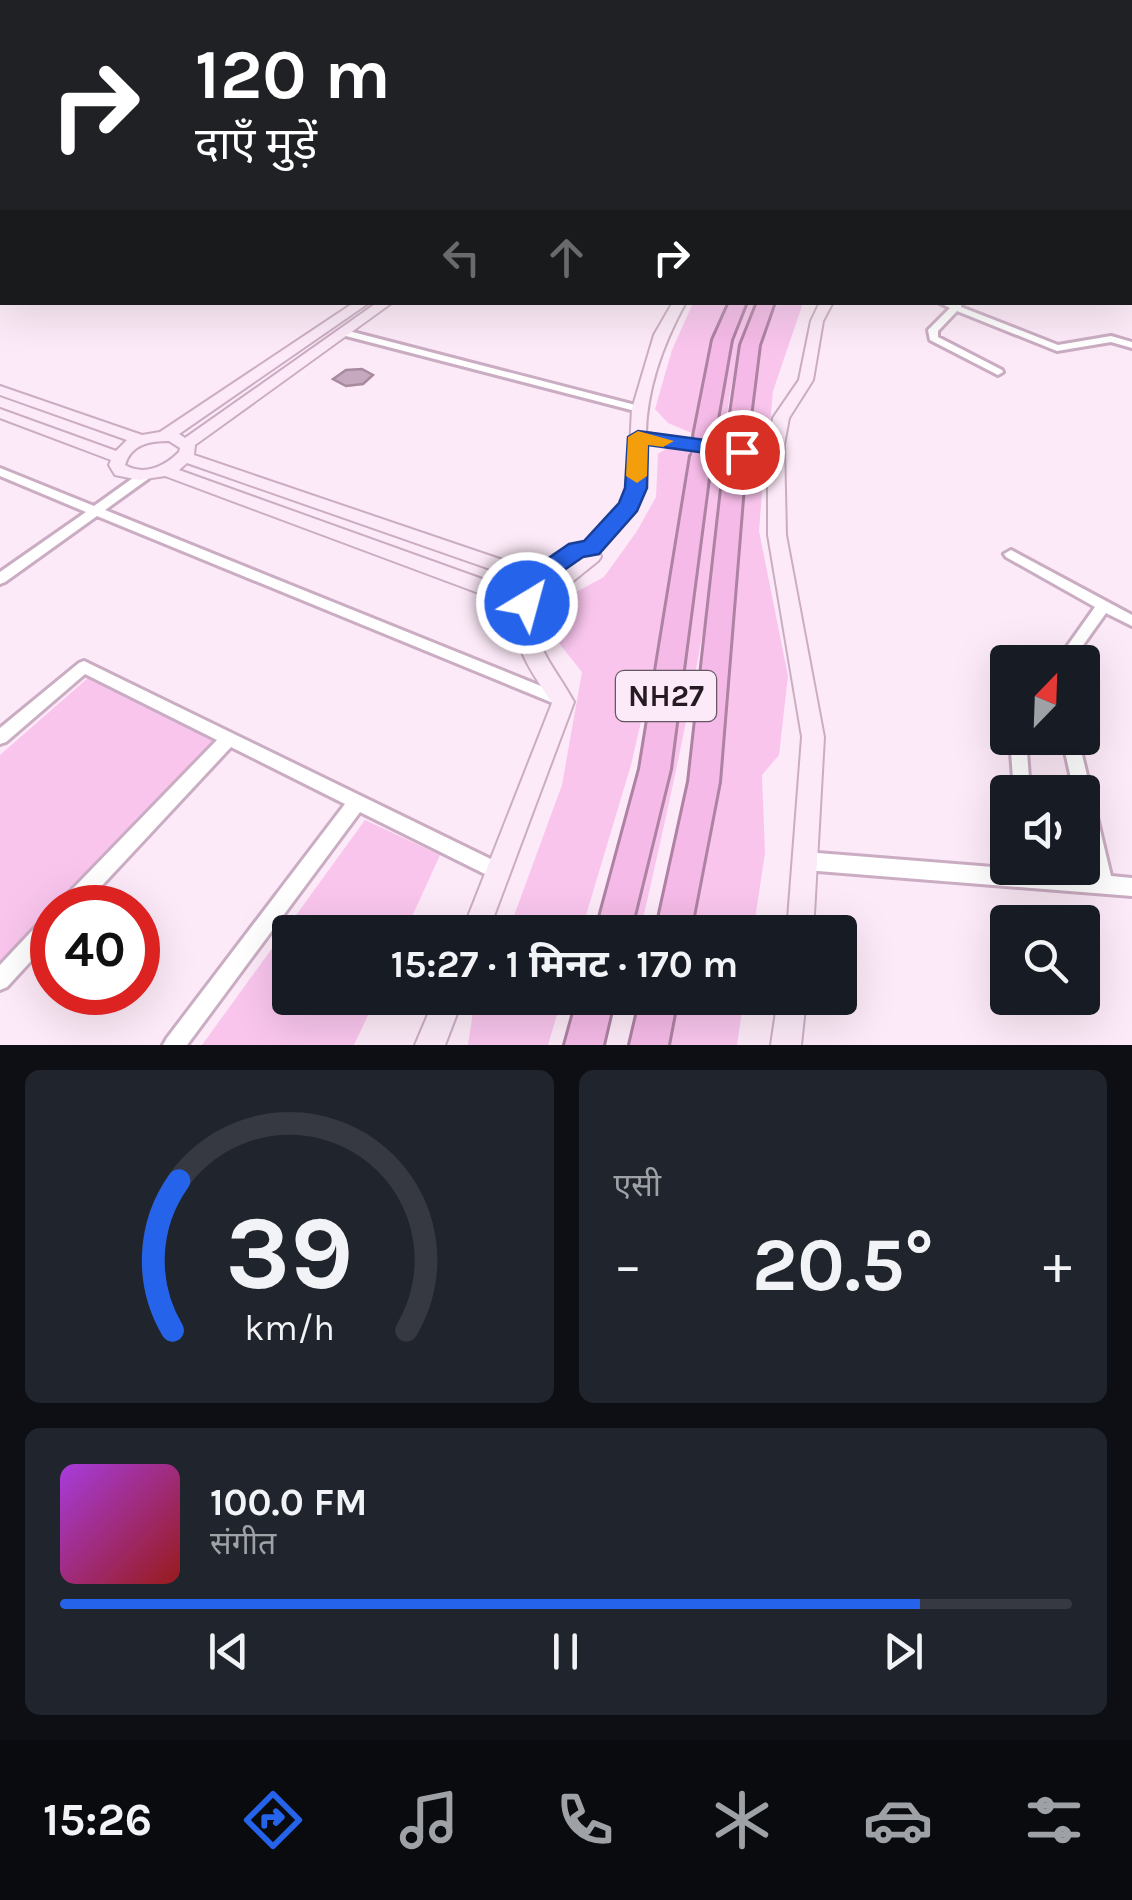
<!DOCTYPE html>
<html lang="hi">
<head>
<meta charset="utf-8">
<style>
  body { margin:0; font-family:Karla,"Noto Sans Devanagari",sans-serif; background:#20242c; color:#f1f3f6; height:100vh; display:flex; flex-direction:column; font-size:38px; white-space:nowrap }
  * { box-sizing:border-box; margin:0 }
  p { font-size:32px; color:#9ea1a6 }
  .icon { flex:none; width:55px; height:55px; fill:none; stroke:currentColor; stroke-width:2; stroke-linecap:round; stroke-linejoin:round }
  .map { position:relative; height:1045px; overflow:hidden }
  .details { display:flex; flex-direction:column; gap:25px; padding:25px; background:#0d0f14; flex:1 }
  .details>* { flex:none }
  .hud { position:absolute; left:0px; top:0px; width:1132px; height:305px; box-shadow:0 10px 40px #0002; background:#202124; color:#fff; overflow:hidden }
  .needle { width:65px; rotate:23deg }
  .controls { position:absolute; left:990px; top:645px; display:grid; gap:20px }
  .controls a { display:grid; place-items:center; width:110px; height:110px; border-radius:10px; background:#171b24; box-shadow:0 10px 40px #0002; font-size:50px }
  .speed { position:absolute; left:30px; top:885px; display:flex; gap:20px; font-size:50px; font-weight:700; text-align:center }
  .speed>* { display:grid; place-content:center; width:130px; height:130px; border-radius:50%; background:#171b24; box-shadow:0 10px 40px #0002; line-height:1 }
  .speed .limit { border:15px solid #d22; background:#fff; color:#111 }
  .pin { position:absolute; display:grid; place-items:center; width:85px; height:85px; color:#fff; margin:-42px; border:5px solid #fff; border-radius:50%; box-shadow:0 2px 10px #0007 }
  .me { position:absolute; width:110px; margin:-55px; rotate:37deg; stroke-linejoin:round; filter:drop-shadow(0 0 8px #0008) }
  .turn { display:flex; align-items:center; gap:35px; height:210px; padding:0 30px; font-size:45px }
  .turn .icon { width:130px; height:130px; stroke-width:2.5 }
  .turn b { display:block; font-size:70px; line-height:85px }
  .lanes { display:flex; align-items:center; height:95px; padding:0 30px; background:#0003; justify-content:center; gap:50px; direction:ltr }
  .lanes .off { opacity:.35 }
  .big { font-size:75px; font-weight:700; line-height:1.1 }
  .details .widget { flex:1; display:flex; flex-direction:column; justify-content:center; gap:15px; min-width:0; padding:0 35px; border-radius:15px; background:#20242c }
  .details .dial { align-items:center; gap:0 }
  .dial svg { height:260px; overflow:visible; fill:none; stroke:#363941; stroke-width:7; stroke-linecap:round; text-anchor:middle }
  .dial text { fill:#f1f3f6; stroke:none }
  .song { display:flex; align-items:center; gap:30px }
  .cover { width:120px; height:120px; border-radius:15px; background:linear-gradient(135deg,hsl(280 70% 55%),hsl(0 70% 35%)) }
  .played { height:10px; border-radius:5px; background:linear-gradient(90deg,#2563eb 85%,#363941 85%) }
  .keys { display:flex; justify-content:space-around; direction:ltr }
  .heat { display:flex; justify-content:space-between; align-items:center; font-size:55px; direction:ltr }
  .details .tiles { flex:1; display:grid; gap:25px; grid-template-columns:1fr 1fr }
  .widget:last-child { grid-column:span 2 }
  .trip { position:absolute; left:272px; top:915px; width:585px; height:100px; border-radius:10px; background:#171b24; box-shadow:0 10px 40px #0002; font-weight:700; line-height:100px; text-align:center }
  .dock { display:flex; height:160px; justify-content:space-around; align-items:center; background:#090b0e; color:#9ea1a6 }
  .dock .icon { width:70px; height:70px }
  .dock .current { color:#2563eb }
  .dock b { font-size:45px; color:#f1f3f6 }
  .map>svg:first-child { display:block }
</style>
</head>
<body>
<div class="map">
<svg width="1132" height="1045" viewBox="0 0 1132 1045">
  <rect width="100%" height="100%" fill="#fdeaf8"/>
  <path fill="#f9c5ed" d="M693 303H728L711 350 694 434 668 423 655 409 672 350Z
    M747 303H758C718 376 723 504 710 588 692 704 666 818 640 932H618C648 817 675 702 694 584 706 506 708 366 747 303Z
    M778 303H803L773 391 769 434 752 443C755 396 754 345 778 303Z
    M692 446 670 596 631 765 581 932H508L562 785 582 672 554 637V618L563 599 604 577 637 531 656 497 658 454 669 447Z
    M748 454 764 466 759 531 788 676 779 755 762 775 765 853 753 932H676L697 831Z
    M89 677 218 742 59 907 52 908V914L0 969V755Z
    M365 820 440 855 405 932H290V998H376L354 1045H202Z
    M475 998H562L548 1045H468Z
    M662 998H744L737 1045H652Z"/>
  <path fill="#c7a9bf" stroke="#a78a9f" stroke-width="2.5" d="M362 369 373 375 363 384 346 386 333 379 346 370Z"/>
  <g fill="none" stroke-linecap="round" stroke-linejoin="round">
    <defs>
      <path id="street" d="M1130 193H1132V197H1130Z
        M1130 214H1132V218H1130Z
        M0 221H2V226H0Z
        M1130 238H1132V242H1130Z
        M1130 294 1132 295V301L1130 300Z
        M938 302 961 303V307L1058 345 1111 336 1132 342V348L1111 342 1057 351 957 311 938 331V337L1002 370 1003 372 998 375 930 340 928 330 950 308Z
        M345 330 643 407 644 409 639 412 342 335 340 333Z
        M0 468 94 506 140 473H148L150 476 148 479 105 510 568 697 571 701 568 705 563 707 558 705 97 516 5 582 0 584V572L86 512 0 476Z
        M1011 550 1132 615V626L1106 613 1071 662H1056L1095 607 1006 557 1004 554Z
        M84 661 505 866 508 872 505 878 499 881 493 878 360 812 187 1045H163L167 1038 345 804 231 747 81 908H59L61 901 217 740 85 674 6 742 0 744V728L79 663Z
        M1010 738H1026L1030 792H1014Z
        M1062 738H1078L1111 876 1132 878V896L805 870 799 867 796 861 799 855 805 852 1093 875 1082 830V792H1074Z
        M52 914V938L7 987 0 990V965L45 917Z"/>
      <path id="secondary" d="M355 302H370L179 434 185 438 378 302H393L195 445 194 455 538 572 554 555 584 544 621 504 628 488 632 409 654 335 673 302H686C664 342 647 387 646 433L768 450 773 418 799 380 811 321 820 302H833L823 321 813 380 789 418 784 445 786 535 824 737 813 932H787L802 737 768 535V460L646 443C644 505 640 504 599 550L601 557 598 561 567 586 546 588C522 640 551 659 574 702L488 932H462L552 703C533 673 509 645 519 608L165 476 139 480 115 475 109 465 111 460 0 418V409L116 451 127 440 0 395V386L142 435 160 432ZM169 441 180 448 179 452C164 467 144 476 125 465 131 444 150 441 169 441ZM187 463 530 583 524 594 179 470Z
        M435 998H463L445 1045H415Z
        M778 998H806L801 1045H771Z"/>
      <path id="highway" d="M730 302H746L731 340 714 436 704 442 694 436 713 340Z
        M758 302H774L759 345 747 441 737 447 727 441 741 345Z
        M701 450 711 456 670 769 630 932H596L640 769 691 456Z
        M735 456 745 462 719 782 690 932H656L689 782 725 462Z
        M578 998H614L603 1045H565Z
        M641 998H677L668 1045H630Z"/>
    </defs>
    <use href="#street" stroke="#cbadc3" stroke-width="6"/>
    <use href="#secondary" stroke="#cbadc3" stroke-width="4"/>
    <use href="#highway" stroke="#ad82a2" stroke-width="6"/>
    <use href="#street" fill="#fff" fill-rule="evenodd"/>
    <use href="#secondary" fill="#fceaf8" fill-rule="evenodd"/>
    <use href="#highway" fill="#f5bae7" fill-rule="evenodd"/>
    <defs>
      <path id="highway-bridge" d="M701 456 704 436
        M735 462 737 441"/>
    </defs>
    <use href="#highway-bridge" stroke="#ad82a2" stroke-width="22" stroke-linecap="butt"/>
    <use href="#highway-bridge" stroke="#f5bae7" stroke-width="19"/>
  </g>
  <linearGradient id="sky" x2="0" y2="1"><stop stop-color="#81cbe0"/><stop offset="0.56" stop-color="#fef6fc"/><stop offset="1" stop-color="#fef6fc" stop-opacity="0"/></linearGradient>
  <rect width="1132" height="334" fill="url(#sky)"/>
  <path fill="#2563eb" stroke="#184099" stroke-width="2.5" d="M638 431 742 445 752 452 742 458 648 445 647 488 637 511 599 554 583 557 557 575 536 609H518L514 603 540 564 569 544 584 541 619 503 625 488 628 437Z"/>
  <path fill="#f59e0b" d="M638 431 674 441 663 447 648 445 647 476 637 483 626 476 628 437Z"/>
  <g text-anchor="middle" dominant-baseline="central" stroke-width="10" stroke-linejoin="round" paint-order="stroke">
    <rect fill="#fdeaf8" stroke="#665863" stroke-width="2.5" x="616" y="671" width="100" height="50" rx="8"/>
    <g font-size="30" font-weight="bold" fill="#261a23">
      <text x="666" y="696">NH27</text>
    </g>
  </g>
</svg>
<div class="controls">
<a><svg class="needle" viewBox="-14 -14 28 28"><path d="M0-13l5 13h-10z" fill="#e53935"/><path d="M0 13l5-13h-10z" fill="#9ea1a6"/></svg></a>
<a><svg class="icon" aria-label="sound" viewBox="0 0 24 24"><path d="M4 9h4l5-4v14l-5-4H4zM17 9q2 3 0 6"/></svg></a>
<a><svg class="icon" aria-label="search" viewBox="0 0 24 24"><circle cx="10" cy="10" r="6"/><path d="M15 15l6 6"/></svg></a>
</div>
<div class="speed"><div class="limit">40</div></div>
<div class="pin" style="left:742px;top:452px;background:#d93025"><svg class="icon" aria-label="arrive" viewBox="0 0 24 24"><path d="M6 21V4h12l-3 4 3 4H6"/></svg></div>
<svg class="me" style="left:527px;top:603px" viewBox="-20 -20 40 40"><circle r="17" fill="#2563eb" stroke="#fff" stroke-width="3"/><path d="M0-11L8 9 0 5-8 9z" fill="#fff"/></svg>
<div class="trip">15:27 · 1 मिनट · 170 m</div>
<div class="hud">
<div class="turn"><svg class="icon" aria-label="right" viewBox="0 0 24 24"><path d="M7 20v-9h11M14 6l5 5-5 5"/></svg><div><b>120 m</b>दाएँ मुड़ें</div></div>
<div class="lanes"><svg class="icon off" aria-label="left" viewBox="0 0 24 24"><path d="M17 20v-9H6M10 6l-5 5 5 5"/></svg><svg class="icon off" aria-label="ahead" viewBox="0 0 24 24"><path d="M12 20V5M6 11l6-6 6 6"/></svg><svg class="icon" aria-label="right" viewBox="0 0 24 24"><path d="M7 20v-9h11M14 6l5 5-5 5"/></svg></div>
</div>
</div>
<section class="details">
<div class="tiles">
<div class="widget dial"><svg viewBox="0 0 100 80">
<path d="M14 69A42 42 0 1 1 86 69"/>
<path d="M14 69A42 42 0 0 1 16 23" stroke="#2563eb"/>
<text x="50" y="56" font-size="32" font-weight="700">39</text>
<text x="50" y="72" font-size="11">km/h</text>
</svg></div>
<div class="widget"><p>एसी</p>
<div class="heat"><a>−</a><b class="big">20.5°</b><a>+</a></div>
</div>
<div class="widget">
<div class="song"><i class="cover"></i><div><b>100.0 FM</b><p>संगीत</p></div></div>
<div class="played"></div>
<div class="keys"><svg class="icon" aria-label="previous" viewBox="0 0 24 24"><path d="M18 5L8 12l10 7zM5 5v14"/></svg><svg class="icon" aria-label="pause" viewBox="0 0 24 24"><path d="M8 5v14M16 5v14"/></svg><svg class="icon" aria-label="next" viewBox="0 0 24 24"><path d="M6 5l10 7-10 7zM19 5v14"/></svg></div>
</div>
</div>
</section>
<nav class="dock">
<b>15:26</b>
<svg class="icon current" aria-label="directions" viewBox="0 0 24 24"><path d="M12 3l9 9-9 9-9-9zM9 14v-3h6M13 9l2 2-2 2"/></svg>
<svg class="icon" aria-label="music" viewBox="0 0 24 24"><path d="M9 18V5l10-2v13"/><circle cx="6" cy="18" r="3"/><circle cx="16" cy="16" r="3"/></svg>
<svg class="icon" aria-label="phone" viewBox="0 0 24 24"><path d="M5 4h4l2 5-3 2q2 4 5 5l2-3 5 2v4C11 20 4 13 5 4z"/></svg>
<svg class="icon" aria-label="climate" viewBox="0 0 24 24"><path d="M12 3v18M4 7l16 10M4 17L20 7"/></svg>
<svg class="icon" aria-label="car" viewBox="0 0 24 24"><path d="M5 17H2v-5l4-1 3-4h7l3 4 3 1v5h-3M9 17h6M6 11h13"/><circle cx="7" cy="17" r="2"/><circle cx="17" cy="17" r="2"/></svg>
<svg class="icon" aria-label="filters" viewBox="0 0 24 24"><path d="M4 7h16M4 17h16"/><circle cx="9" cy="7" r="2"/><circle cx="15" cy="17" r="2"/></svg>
</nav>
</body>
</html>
